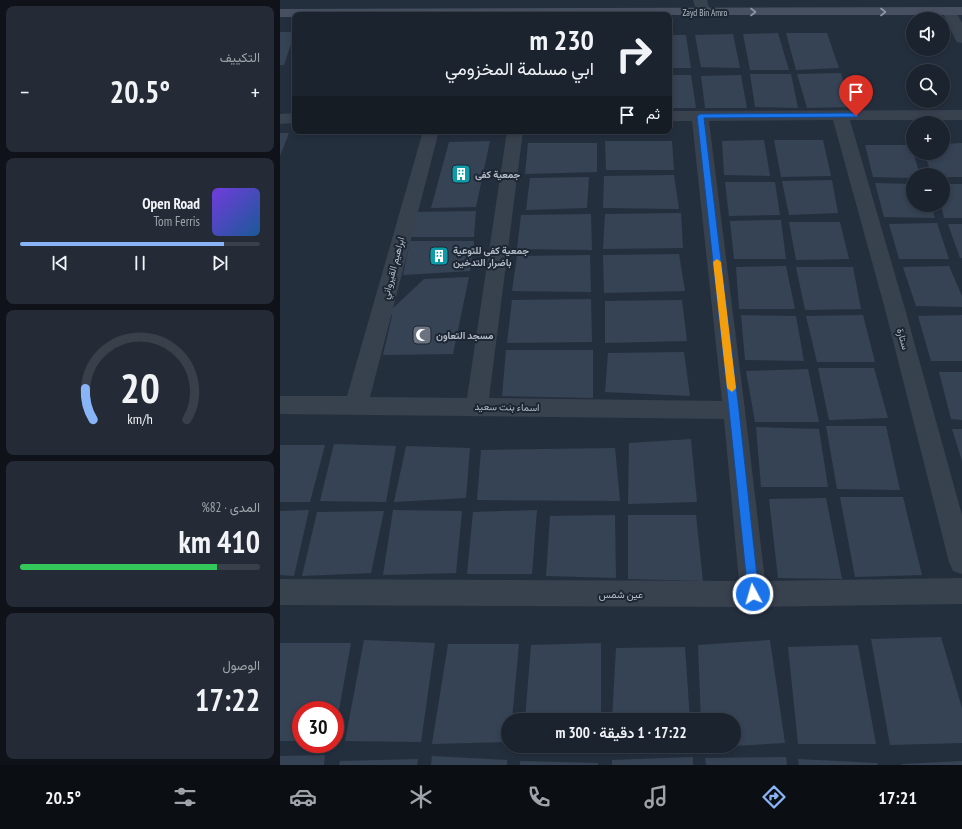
<!DOCTYPE html>
<html lang="ar">
<head>
<meta charset="utf-8">
<style>
  body { margin:0; font-family:"PT Sans Narrow",Vazirmatn,sans-serif; background:#242b36; color:#f1f3f6; direction:rtl; height:100vh; display:flex; flex-direction:column; font-size:15px; white-space:nowrap }
  * { box-sizing:border-box; margin:0 }
  p { font-size:13px; color:#a0a4aa }
  .icon { flex:none; width:22px; height:22px; fill:none; stroke:currentColor; stroke-width:2; stroke-linecap:round; stroke-linejoin:round }
  .map { position:relative; flex:1; overflow:hidden; direction:ltr }
  .sheet { display:flex; flex-direction:column; gap:6px; padding:6px; background:#0f1319; width:280px }
  .sheet>* { flex:none }
  .banner { position:absolute; left:12px; top:12px; width:380px; height:122px; border-radius:8px; box-shadow:0 2px 6px #0003,0 0 0 1px #39404a; direction:rtl; background:#1b232e; color:#f1f3f6; overflow:hidden }
  .buttons { position:absolute; left:626px; top:12px; display:grid; gap:8px }
  .buttons a { display:grid; place-items:center; width:44px; height:44px; border-radius:50%; background:#1b232e; box-shadow:0 2px 6px #0003,0 0 0 1px #39404a; font-size:20px }
  .speed { position:absolute; left:12px; top:701px; display:flex; gap:8px; font-size:20px; font-weight:700; text-align:center }
  .speed>* { display:grid; place-content:center; width:52px; height:52px; border-radius:50%; background:#1b232e; box-shadow:0 2px 6px #0003,0 0 0 1px #39404a; line-height:1 }
  .speed .limit { border:6px solid #d22; background:#fff; color:#111 }
  .pin { position:absolute; display:grid; place-items:center; width:34px; height:34px; color:#fff; margin:-41px -17px; border-radius:50% 50% 50% 0; rotate:-45deg; box-shadow:0 0 4px #0007 }
  .pin .icon { rotate:45deg }
  .me { position:absolute; width:44px; margin:-22px; rotate:354deg; stroke-linejoin:round; filter:drop-shadow(0 0 3px #0008) }
  .turn { display:flex; align-items:center; gap:14px; height:84px; padding:0 12px; font-size:18px }
  .turn .icon { width:52px; height:52px; stroke-width:2.5 }
  .turn b { display:block; font-size:28px; line-height:34px }
  .then { display:flex; align-items:center; height:38px; padding:0 12px; background:#0003; gap:8px; font-size:15px }
  .big { font-size:30px; font-weight:600; line-height:1.1 }
  .sheet .card { flex:1; display:flex; flex-direction:column; justify-content:center; gap:6px; min-width:0; padding:0 14px; border-radius:8px; background:#242b36 }
  .sheet .dial { align-items:center; gap:0 }
  .dial svg { height:104px; overflow:visible; fill:none; stroke:#39404a; stroke-width:7; stroke-linecap:round; text-anchor:middle }
  .dial text { fill:#f1f3f6; stroke:none }
  .song { display:flex; align-items:center; gap:12px }
  .cover { width:48px; height:48px; border-radius:6px; background:linear-gradient(135deg,hsl(260 70% 55%),hsl(210 70% 35%)) }
  .played { height:4px; border-radius:2px; background:linear-gradient(90deg,#8ab4f8 85%,#39404a 85%) }
  .keys { display:flex; justify-content:space-around; direction:ltr }
  .heat { display:flex; justify-content:space-between; align-items:center; font-size:22px; direction:ltr }
  .charge { height:6px; border-radius:3px; background:linear-gradient(90deg,#34c759 82%,#39404a 0) }
  .trip { position:absolute; left:221px; top:713px; width:240px; height:40px; border-radius:20px; background:#1b232e; box-shadow:0 2px 6px #0003,0 0 0 1px #39404a; font-weight:600; line-height:40px; text-align:center; direction:rtl }
  .dock { display:flex; height:64px; justify-content:space-around; align-items:center; background:#0b0e12; color:#a0a4aa }
  .dock .icon { width:28px; height:28px }
  .dock .current { color:#8ab4f8 }
  .dock b { font-size:18px; color:#f1f3f6 }
  main { display:flex; flex:1; min-height:0 }
  .map>svg:first-child { display:block }
</style>
</head>
<body>
<main>
<div class="map">
<svg width="682" height="765" viewBox="0 0 682 765">
  <rect width="100%" height="100%" fill="#242f3e"/>
  <path fill="#364354" d="M0 32H15L4 65H0Z
    M498 33 509 70H470L463 34Z
    M506 33H547L559 68 516 70Z
    M453 34 460 68 421 67 415 35Z
    M389 35H406L411 68H389Z
    M561 73 570 107 527 108 517 74Z
    M470 74H511L518 108 475 107Z
    M389 75H411L416 108H389Z
    M461 75 467 108H425L421 76Z
    M0 133H9L0 156Z
    M484 140 490 176 444 175 442 141Z
    M494 140H543L551 176 501 177Z
    M210 141 196 207 151 208 169 142Z
    M325 141H392L394 170H326Z
    M248 143H317V172L245 174Z
    M682 143V177H663V175H652L644 153H663V144Z
    M585 145H631L640 175H633V178L593 177Z
    M394 175 399 209 323 208 324 176Z
    M309 177 307 208 246 210 250 178Z
    M552 180 558 213 509 215 502 181Z
    M445 182H495L500 215 449 216Z
    M595 183 633 184V205H651L655 218 604 217Z
    M663 184H682V218H664L661 205H663Z
    M196 211 194 237H130L136 212Z
    M401 213 403 248 323 249 325 214Z
    M311 214 312 250 237 249 241 215Z
    M501 220 506 259H454L450 221Z
    M509 222H560L569 259 516 260Z
    M657 223 669 259H619L609 224Z
    M668 224H682V258H680Z
    M130 241H194L190 271 123 275Z
    M399 254 405 291 324 293 323 255Z
    M310 255 311 292 232 291 237 256Z
    M506 266 515 309H459L456 267Z
    M669 266 682 296V307L636 306 623 267Z
    M516 267H573L581 309 525 310Z
    M189 277 173 354 103 355 112 316 110 311 144 279Z
    M311 299 312 342 227 343 232 300Z
    M402 300 407 341 325 343V301Z
    M461 315 516 316 524 361 465 360Z
    M583 315 595 362H537L526 316Z
    M682 315V361H651L638 316Z
    M226 350H313V398L222 396Z
    M404 352 410 396 325 392 328 353Z
    M538 368H594L608 418 549 420Z
    M528 369 539 422H475L466 371Z
    M659 372H682V420L671 419Z
    M546 426H606L620 490 557 489Z
    M476 427 539 429 548 487H481Z
    M672 429H682V461Z
    M411 439 417 502 348 504 349 443Z
    M54 444 116 446 106 502 40 501Z
    M0 445H45L30 502H0Z
    M126 446 190 448 186 498 114 502Z
    M335 448 340 501 197 500 201 450Z
    M560 497H623L642 575 575 577Z
    M546 498 562 579 498 578 489 499Z
    M29 510 14 576 0 575V511Z
    M113 510 182 511 176 573 103 575Z
    M257 510 252 574H187L193 512Z
    M104 511 91 573 22 576 37 512Z
    M335 515 336 578 266 576 270 516Z
    M348 515H416L423 581 348 579Z
    M661 637 682 708V743L610 745 591 639Z
    M84 640 155 643 141 742 65 741Z
    M490 640 505 743 454 746V720H421L418 645Z
    M0 643H71L56 727 55 710H21V741H0Z
    M321 643V720H245L251 645Z
    M168 644H239L232 720H228V742L152 744Z
    M578 645 596 744H518L508 647Z
    M405 647 410 720H332L336 648Z
    M45 755 44 765H0V756Z
    M152 756 227 760V765H151Z
    M413 757V765H332V760Z
    M506 757 507 765H426L425 758Z
    M138 759 137 765H59L60 761Z
    M518 759 597 763 598 765H519Z
    M240 761 318 763V765H240Z
    M682 761V765H622V764Z"/>
  <g fill="none" stroke-linecap="round" stroke-linejoin="round">
    <path fill="#38414e" fill-rule="evenodd" d="M413 0H427L430 12 428 15 423 16 418 15Z
      M669 7 674 8 682 23V43L677 42 675 39 662 11 664 8Z
      M682 110V120H570L625 309 682 515V574L673 571 669 562 605 309 553 120 429 121 465 410 485 581 682 578V604L473 607 0 605V579L459 581 444 419 0 414V396H67L143 131H159L90 397 187 398 227 131H243L209 398 442 401 412 121H389V111Z
      M15 113V123L0 124V114Z"/>
    <path fill="#465061" fill-rule="evenodd" d="M682 7V15H15V17H0V9Z"/>
  </g>
  <defs><path id="oneway-chevron" d="M-2-3.5L2.5 0L-2 3.5" fill="none" stroke-width="1.6" stroke-linecap="round" stroke-linejoin="round"/></defs>
  <g stroke="#8e96a5">
    <use href="#oneway-chevron" transform="translate(473 12)"/>
    <use href="#oneway-chevron" transform="translate(603 12)"/>
  </g>
  <path fill="#1a73e8" stroke="#114b97" d="M576 113 578 114V117L424 118 459 410 479 594 477 598 473 600 469 598 468 594 449 410 417 116 420 114Z"/>
  <path fill="#f59e0b" d="M437 259 441 262 456 388 452 392 447 388 433 262Z"/>
  <defs>
    <symbol id="building-square" viewBox="-11 -11 22 22"><rect x="-9" y="-9" width="18" height="18" rx="4" fill="#0f9aa8" stroke="#1d2633"/><path d="M-4-6H4V6H1V3H-1V6H-4ZM-2.5-4.3h1.7v1.8h-1.7ZM.8-4.3h1.7v1.8H.8ZM-2.5-1h1.7V.8h-1.7ZM.8-1h1.7V.8H.8Z" fill="#fff"/></symbol>
    <symbol id="mosque-square" viewBox="-11 -11 22 22"><rect x="-9" y="-9" width="18" height="18" rx="4" fill="#6b7280" stroke="#1d2633"/><path d="M3.5-4.9A6 6 0 1 0 3.5 4.9A5 5 0 1 1 3.5-4.9Z" fill="#fff"/></symbol>
  </defs>
  <g fill-rule="evenodd">
    <use href="#building-square" x="170" y="163" width="22" height="22"/>
    <use href="#building-square" x="148" y="245" width="22" height="22"/>
    <use href="#mosque-square" x="131" y="324" width="22" height="22"/>
  </g>
  <g text-anchor="middle" dominant-baseline="central" stroke-width="4" stroke-linejoin="round" paint-order="stroke">
    <g font-size="9" fill="#b4bcc9" stroke="#1d2633">
      <text x="425" y="12">Zayd Bin Amro</text>
    </g>
    <g font-size="10" font-weight="bold" fill="#b4bcc9" stroke="#1d2633" text-anchor="start">
      <text x="195" y="174">جمعية كفى</text>
      <text x="173" y="250">جمعية كفى للتوعية<tspan x="173" dy="12">باضرار التدخين</tspan></text>
      <text x="156" y="335">مسجد التعاون</text>
    </g>
    <g font-size="10" fill="#b4bcc9" stroke="#1d2633">
      <text transform="translate(113 268) rotate(-75)">ابراهيم القيرواني</text>
      <text transform="translate(623 339) rotate(75)">ستارة</text>
      <text transform="translate(227 407) rotate(1)">اسماء بنت سعيد</text>
      <text x="341" y="594">عين شمس</text>
    </g>
  </g>
</svg>
<div class="buttons">
<a><svg class="icon" aria-label="sound" viewBox="0 0 24 24"><path d="M4 9h4l5-4v14l-5-4H4zM17 9q2 3 0 6"/></svg></a>
<a><svg class="icon" aria-label="search" viewBox="0 0 24 24"><circle cx="10" cy="10" r="6"/><path d="M15 15l6 6"/></svg></a>
<a>+</a>
<a>−</a>
</div>
<div class="speed"><div class="limit">30</div></div>
<div class="pin" style="left:576px;top:116px;background:#d93025"><svg class="icon" aria-label="arrive" viewBox="0 0 24 24"><path d="M6 21V4h12l-3 4 3 4H6"/></svg></div>
<svg class="me" style="left:473px;top:594px" viewBox="-20 -20 40 40"><circle r="17" fill="#1a73e8" stroke="#fff" stroke-width="3"/><path d="M0-11L8 9 0 5-8 9z" fill="#fff"/></svg>
<div class="trip">17:22 · 1 دقيقة · 300 m</div>
<div class="banner">
<div class="turn"><svg class="icon" aria-label="right" viewBox="0 0 24 24"><path d="M7 20v-9h11M14 6l5 5-5 5"/></svg><div><b>230 m</b>ابي مسلمة المخزومي</div></div>
<div class="then">ثم<svg class="icon" aria-label="arrive" viewBox="0 0 24 24"><path d="M6 21V4h12l-3 4 3 4H6"/></svg></div>
</div>
</div>
<section class="sheet">
<div class="card"><p>التكييف</p>
<div class="heat"><a>−</a><b class="big">20.5°</b><a>+</a></div>
</div>
<div class="card">
<div class="song"><i class="cover"></i><div><b>Open Road</b><p>Tom Ferris</p></div></div>
<div class="played"></div>
<div class="keys"><svg class="icon" aria-label="previous" viewBox="0 0 24 24"><path d="M18 5L8 12l10 7zM5 5v14"/></svg><svg class="icon" aria-label="pause" viewBox="0 0 24 24"><path d="M8 5v14M16 5v14"/></svg><svg class="icon" aria-label="next" viewBox="0 0 24 24"><path d="M6 5l10 7-10 7zM19 5v14"/></svg></div>
</div>
<div class="card dial"><svg viewBox="0 0 100 80">
<path d="M14 69A42 42 0 1 1 86 69"/>
<path d="M14 69A42 42 0 0 1 8 45" stroke="#8ab4f8"/>
<text x="50" y="56" font-size="32" font-weight="700">20</text>
<text x="50" y="72" font-size="11">km/h</text>
</svg></div>
<div class="card"><p>المدى · 82%</p><b class="big">410 km</b><div class="charge"></div></div>
<div class="card"><p>الوصول</p><b class="big">17:22</b></div>
</section>
</main>
<nav class="dock">
<b>17:21</b>
<svg class="icon current" aria-label="directions" viewBox="0 0 24 24"><path d="M12 3l9 9-9 9-9-9zM9 14v-3h6M13 9l2 2-2 2"/></svg>
<svg class="icon" aria-label="music" viewBox="0 0 24 24"><path d="M9 18V5l10-2v13"/><circle cx="6" cy="18" r="3"/><circle cx="16" cy="16" r="3"/></svg>
<svg class="icon" aria-label="phone" viewBox="0 0 24 24"><path d="M5 4h4l2 5-3 2q2 4 5 5l2-3 5 2v4C11 20 4 13 5 4z"/></svg>
<svg class="icon" aria-label="climate" viewBox="0 0 24 24"><path d="M12 3v18M4 7l16 10M4 17L20 7"/></svg>
<svg class="icon" aria-label="car" viewBox="0 0 24 24"><path d="M5 17H2v-5l4-1 3-4h7l3 4 3 1v5h-3M9 17h6M6 11h13"/><circle cx="7" cy="17" r="2"/><circle cx="17" cy="17" r="2"/></svg>
<svg class="icon" aria-label="filters" viewBox="0 0 24 24"><path d="M4 7h16M4 17h16"/><circle cx="9" cy="7" r="2"/><circle cx="15" cy="17" r="2"/></svg>
<b>20.5°</b>
</nav>
</body>
</html>
